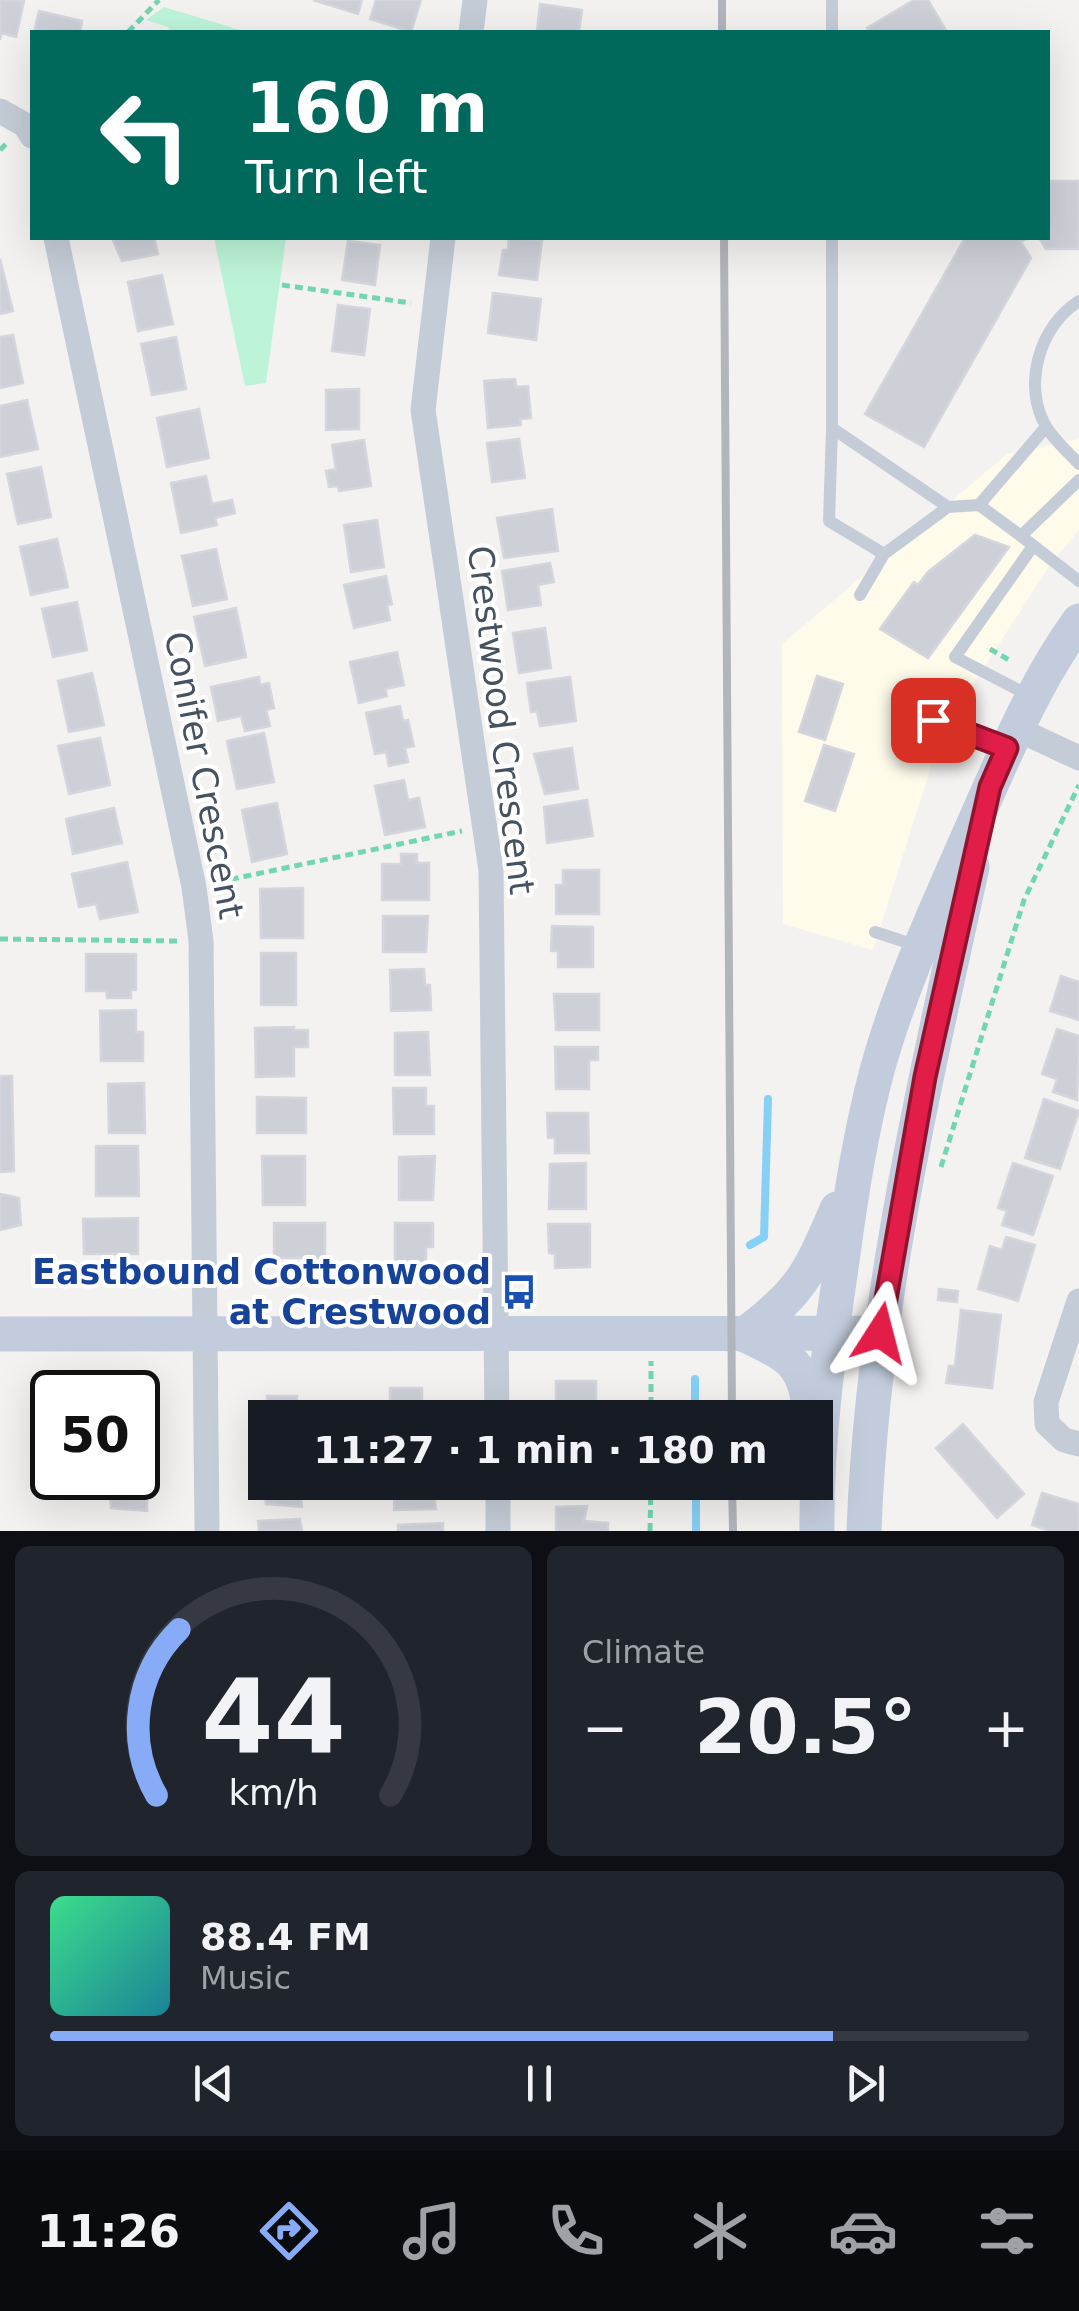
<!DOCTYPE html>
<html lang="en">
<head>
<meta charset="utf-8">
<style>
  body { margin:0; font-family:"DejaVu Sans",sans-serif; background:#20242c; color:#f1f3f6; height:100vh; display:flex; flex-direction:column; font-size:38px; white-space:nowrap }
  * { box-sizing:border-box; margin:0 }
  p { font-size:32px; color:#9ea1a6 }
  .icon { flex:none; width:55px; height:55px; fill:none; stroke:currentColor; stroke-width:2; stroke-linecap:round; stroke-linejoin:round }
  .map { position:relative; height:1531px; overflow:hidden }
  .side { display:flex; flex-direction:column; gap:15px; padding:15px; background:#0d0f14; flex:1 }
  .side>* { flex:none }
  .hud { position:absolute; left:30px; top:30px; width:1020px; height:210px; border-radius:0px; box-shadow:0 10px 40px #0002; background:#00695c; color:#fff; overflow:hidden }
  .speed { position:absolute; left:30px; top:1370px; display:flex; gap:20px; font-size:50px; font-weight:700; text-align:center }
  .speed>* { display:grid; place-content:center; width:130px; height:130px; border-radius:50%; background:#171b24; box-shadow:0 10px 40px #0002; line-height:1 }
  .speed .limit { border:5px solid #111; border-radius:15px; background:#fff; color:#111 }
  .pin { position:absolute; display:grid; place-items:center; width:85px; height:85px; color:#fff; margin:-42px; border-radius:20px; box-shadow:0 5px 15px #0006 }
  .me { position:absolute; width:110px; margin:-55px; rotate:9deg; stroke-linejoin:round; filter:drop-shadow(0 0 8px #0008) }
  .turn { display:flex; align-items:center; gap:35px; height:210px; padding:0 50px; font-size:45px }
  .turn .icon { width:130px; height:130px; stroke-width:2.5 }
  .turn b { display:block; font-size:70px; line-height:85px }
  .big { font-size:75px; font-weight:600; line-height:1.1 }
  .side .widget { flex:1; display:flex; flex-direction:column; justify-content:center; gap:15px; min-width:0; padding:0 35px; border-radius:15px; background:#20242c }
  .side .dial { align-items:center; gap:0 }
  .dial svg { height:260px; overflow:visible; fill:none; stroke:#363941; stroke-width:7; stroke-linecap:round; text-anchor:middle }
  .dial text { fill:#f1f3f6; stroke:none }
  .song { display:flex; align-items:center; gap:30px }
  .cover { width:120px; height:120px; border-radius:15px; background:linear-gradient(135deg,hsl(150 70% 55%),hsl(190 70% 35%)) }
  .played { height:10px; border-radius:5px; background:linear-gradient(90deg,#88abf7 80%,#363941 80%) }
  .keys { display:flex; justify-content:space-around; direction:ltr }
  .heat { display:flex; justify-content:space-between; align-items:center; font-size:55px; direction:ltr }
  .side .tiles { flex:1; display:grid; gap:15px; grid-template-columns:1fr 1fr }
  .widget:last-child { grid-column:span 2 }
  .trip { position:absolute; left:248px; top:1400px; width:585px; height:100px; border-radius:0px; background:#171b24; box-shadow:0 10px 40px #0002; font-weight:600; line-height:100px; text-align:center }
  .dock { display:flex; height:160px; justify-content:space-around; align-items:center; background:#090b0e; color:#9ea1a6 }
  .dock .icon { width:70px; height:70px }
  .dock .active { color:#88abf7 }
  .dock b { font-size:45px; color:#f1f3f6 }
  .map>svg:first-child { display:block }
</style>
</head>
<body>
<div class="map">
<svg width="1079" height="1531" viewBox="0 0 1079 1531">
  <rect width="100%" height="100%" fill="#f4f2f1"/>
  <path fill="#fefbeb" d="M1079 439V530L1052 562 942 732 873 950 783 924 782 644 1007 454Z"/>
  <path fill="#bdf4d9" d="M164 7 247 32H170L168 27 146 20Z
    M214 238H286L266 383 245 386Z"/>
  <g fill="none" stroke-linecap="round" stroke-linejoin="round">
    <path stroke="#86d0f5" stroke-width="8" d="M750 1245 764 1237 768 1099
      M695 1379V1418
      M696 1482V1531"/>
  </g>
  <path fill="#cdd0d7" stroke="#d5d6dd" stroke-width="2.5" d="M0 0 24 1 16 37 1 33 0 40Z
    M313 0H362L358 14Z
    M376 0H421L411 32 370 19Z
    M914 0H928L947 32H869L867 28Z
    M540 4 582 10 579 32 537 31Z
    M39 11 82 21 80 32H34Z
    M1049 181H1079V249H1046L1039 238H1048Z
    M112 238H154L158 254 122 261Z
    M509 238 542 240 537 280 499 275 503 250H508Z
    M965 238H1028L1021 242 1031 258 924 447 865 414Z
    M348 241 380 245 375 285 342 280Z
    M0 259 13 311 0 314Z
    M162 275 173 324 138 331 128 282Z
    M493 293 541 299 536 340 488 333Z
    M338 305 370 309 364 355 332 351Z
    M13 335 23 383 0 388V337Z
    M176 337 186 389 152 395 141 344Z
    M515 379 516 387 528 386 531 418 520 419 521 425 488 428 484 381Z
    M359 389V429L326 430V390Z
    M27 400 38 449 0 457V406Z
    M199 409 209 458 167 467 157 418Z
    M519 439 525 478 492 482 487 443Z
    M364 440 371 486 339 491 338 486 329 487 326 471 336 469 332 445Z
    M41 467 51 517 18 524 7 474Z
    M206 476 212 504 232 500 235 513 215 518 217 525 181 533 171 483Z
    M552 509 558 551 504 558 497 518Z
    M377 520 384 567 351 572 344 525Z
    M975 535 1009 547 928 658 880 629 914 582 918 585 928 572Z
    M57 539 68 587 31 595 20 547Z
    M216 549 227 599 193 606 182 556Z
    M550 563 554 582 538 585 541 605 508 610 502 571Z
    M386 576 392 604 387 605 390 620 354 628 344 585Z
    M77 602 87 650 53 657 42 609Z
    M236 608 246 657 205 666 194 617Z
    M545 628 551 668 519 673 513 633Z
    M397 652 404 685 385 689 387 696 359 703 350 662Z
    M92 673 104 725 69 732 58 681Z
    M817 676 843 684 825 740 799 732Z
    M259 677 260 685 269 683 274 708 266 710 270 726 245 731 241 716 218 721 211 687Z
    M570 677 576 721 540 726 537 711 531 712 527 683Z
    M400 706 403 721 408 720 414 746 405 748 408 762 389 766 386 752 375 754 366 713Z
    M264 733 274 782 237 789 227 741Z
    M100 738 110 785 69 794 58 746Z
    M824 745 854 754 835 811 805 801Z
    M572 748 578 789 545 794 534 754Z
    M404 780 408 800 419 798 425 827 385 835 375 786Z
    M587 800 593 836 547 843 544 807Z
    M277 803 287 854 252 862 242 810Z
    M114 808 122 843 73 854 66 819Z
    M401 854H417V863H429V900H382V864H401Z
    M127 862 138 912 100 919 96 904 79 907 72 874Z
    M563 870H599V914H556V885H563Z
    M303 888V938H261L260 889Z
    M383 916H428L426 952H383Z
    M552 926 593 927V967H558V951H551Z
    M261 953H296V1005H261Z
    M86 954H136V990H131V998H107L106 991H86Z
    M424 969 425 985H430L431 1010 391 1011 390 970Z
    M1061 976 1079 982V1020L1050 1011Z
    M554 994H599V1030H556Z
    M136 1010V1032H143V1061H101L100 1011Z
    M294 1027V1030H308V1047H294V1076L256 1077 255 1028Z
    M1057 1029 1079 1036 1077 1100 1053 1092 1057 1079 1042 1074Z
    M428 1032 430 1075H395V1033Z
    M555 1047H598V1060H589V1089H556Z
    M0 1076H12L14 1171 0 1172Z
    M144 1083 145 1133H109L108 1084Z
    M393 1088H426V1106H434V1134H394Z
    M257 1097 306 1098V1133H257Z
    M1044 1099 1079 1111 1060 1169 1025 1158Z
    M547 1113H588L589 1153H555V1138H548Z
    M96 1146H138L139 1196H96Z
    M262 1156H305V1205H263Z
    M435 1156 433 1200H399V1157Z
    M586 1163V1209H549L550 1164Z
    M1013 1163 1053 1176 1033 1235 1002 1225 1007 1211 998 1208Z
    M0 1194 19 1198 21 1225 0 1230Z
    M138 1218V1254H84L83 1219Z
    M274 1223H325V1258H274Z
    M395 1223H433V1247H426V1266L395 1267Z
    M548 1224H590V1267L555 1268V1254L549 1253Z
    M1006 1237 1035 1245 1018 1301 978 1289 990 1246 1002 1250Z
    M939 1289 958 1291 957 1302 938 1300Z
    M961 1310 1001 1315 992 1388 946 1383 949 1366H955Z
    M556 1381H596V1418H550L551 1409 556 1410Z
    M390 1388H422V1413H428V1418L390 1416Z
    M267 1396H297V1418H267Z
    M963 1424 1024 1494 997 1518 936 1448Z
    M260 1458H265V1482H299L302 1507 266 1504Z
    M147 1462V1511L111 1508 110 1484 94 1482V1478H138V1463Z
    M395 1482H441L442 1496 434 1493 436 1509 394 1510Z
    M552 1482H579V1493H552Z
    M1042 1493 1079 1504V1531H1050L1032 1525Z
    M587 1506 584 1521 608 1523V1531H556V1507Z
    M300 1519 302 1531H259L258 1521Z
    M443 1523V1531H398V1525Z"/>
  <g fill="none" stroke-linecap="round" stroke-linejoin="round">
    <path stroke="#71d6b1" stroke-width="5" stroke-dasharray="8 5" stroke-linecap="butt" d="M128 32 159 0
      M0 150 9 141
      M282 285 411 303
      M990 649 1009 660
      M218 882 462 831
      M0 939 178 941
      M941 1167 1024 900 1079 785
      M651 1418V1361
      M650 1531 651 1482"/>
    <path stroke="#c4ccd7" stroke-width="12" d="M832 32V0
      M832 238V428L948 507 979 505 1046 427
      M1079 301C1040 325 1021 386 1047 428 1055 441 1069 453 1079 464
      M832 428 829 521 884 554 860 595
      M1079 480 1021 536 1079 581
      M979 505 1021 536
      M884 554 948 507
      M1032 697 955 657 1033 546
      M933 720 1006 747
      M875 932 918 946"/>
    <path stroke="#c4ccd7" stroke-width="25" d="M471 32 475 0
      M0 111 25 125 32 136
      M56 238 194 887 201 941 207 1531
      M443 238 423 410 491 870 497 1418
      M1015 728 1079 758
      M1079 1301 1046 1402 1047 1424 1064 1440 1079 1444
      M498 1482V1531"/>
    <path stroke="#c3ccdc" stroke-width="35" d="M0 1334 880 1333
      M745 1334C802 1291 809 1274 837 1209
      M745 1335C793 1358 804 1362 811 1418
      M817 1531C816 1442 828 1356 841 1268 850 1201 860 1133 878 1067 901 985 938 906 972 828 1004 756 1033 685 1079 621
      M864 1531C872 1305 924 1087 972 867"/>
    <path stroke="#b3b5bc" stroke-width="8" d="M722 0V32
      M724 238 732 1418
      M732 1482 733 1531"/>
  </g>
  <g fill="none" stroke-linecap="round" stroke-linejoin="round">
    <defs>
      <path id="route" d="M880 1333 925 1077 990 787 1007 748 933 720"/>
    </defs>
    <use href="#route" stroke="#92132f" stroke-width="25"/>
    <use href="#route" stroke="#e11d48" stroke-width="18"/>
  </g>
  <defs>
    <symbol id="bus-bare" viewBox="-9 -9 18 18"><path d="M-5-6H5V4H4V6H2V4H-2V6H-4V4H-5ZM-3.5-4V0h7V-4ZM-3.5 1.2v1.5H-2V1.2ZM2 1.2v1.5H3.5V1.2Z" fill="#1a4fb4" stroke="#fff" stroke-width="2.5" paint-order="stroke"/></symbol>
  </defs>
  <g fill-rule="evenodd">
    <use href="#bus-bare" x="494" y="1267" width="50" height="50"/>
  </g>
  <g text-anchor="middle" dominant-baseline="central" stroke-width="8" stroke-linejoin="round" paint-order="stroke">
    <g font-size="35" fill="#475261" stroke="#fff">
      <text transform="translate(501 720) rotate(83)">Crestwood Crescent</text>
      <text transform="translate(204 775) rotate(79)">Conifer Crescent</text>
    </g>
    <g font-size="35" font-weight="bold" fill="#164399" stroke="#fff" text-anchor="end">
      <text x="491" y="1272">Eastbound Cottonwood<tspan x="491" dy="40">at Crestwood</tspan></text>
    </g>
  </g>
</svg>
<div class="speed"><div class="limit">50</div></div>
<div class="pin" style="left:933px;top:720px;background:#d93025"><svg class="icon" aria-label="arrive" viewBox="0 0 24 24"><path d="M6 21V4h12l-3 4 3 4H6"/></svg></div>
<svg class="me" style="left:880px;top:1333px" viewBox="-20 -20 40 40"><path d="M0-17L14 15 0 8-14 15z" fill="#e11d48" stroke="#fff" stroke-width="4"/></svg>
<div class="trip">11:27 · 1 min · 180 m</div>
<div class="hud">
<div class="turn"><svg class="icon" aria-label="left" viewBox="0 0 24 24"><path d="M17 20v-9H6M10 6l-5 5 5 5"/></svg><div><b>160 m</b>Turn left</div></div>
</div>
</div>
<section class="side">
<div class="tiles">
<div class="widget dial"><svg viewBox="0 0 100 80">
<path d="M14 69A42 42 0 1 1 86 69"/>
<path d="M14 69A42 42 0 0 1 21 18" stroke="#88abf7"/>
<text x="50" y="56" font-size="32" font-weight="700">44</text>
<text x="50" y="72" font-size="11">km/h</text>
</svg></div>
<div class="widget"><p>Climate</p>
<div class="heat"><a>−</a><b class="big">20.5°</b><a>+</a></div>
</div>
<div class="widget">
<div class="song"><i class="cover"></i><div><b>88.4 FM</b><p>Music</p></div></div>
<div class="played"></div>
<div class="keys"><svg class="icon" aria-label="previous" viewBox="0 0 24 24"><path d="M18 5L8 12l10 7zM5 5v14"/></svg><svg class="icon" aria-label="pause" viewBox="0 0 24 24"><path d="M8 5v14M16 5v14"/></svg><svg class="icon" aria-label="next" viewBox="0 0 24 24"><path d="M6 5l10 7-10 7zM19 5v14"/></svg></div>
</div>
</div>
</section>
<nav class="dock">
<b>11:26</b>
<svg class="icon active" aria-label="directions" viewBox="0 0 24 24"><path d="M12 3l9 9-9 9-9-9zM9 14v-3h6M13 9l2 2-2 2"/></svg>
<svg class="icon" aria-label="music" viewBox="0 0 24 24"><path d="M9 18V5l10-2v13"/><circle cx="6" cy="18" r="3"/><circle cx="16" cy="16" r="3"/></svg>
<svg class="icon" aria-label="phone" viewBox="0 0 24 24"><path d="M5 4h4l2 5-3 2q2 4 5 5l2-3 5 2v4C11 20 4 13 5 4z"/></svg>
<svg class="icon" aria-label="climate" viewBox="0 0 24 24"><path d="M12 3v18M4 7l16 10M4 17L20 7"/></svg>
<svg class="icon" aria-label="car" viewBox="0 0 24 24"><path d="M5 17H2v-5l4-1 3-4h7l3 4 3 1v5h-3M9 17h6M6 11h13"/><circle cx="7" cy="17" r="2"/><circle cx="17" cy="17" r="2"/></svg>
<svg class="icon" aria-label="filters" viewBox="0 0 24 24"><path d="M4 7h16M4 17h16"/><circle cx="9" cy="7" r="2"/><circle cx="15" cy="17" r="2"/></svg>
</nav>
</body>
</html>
